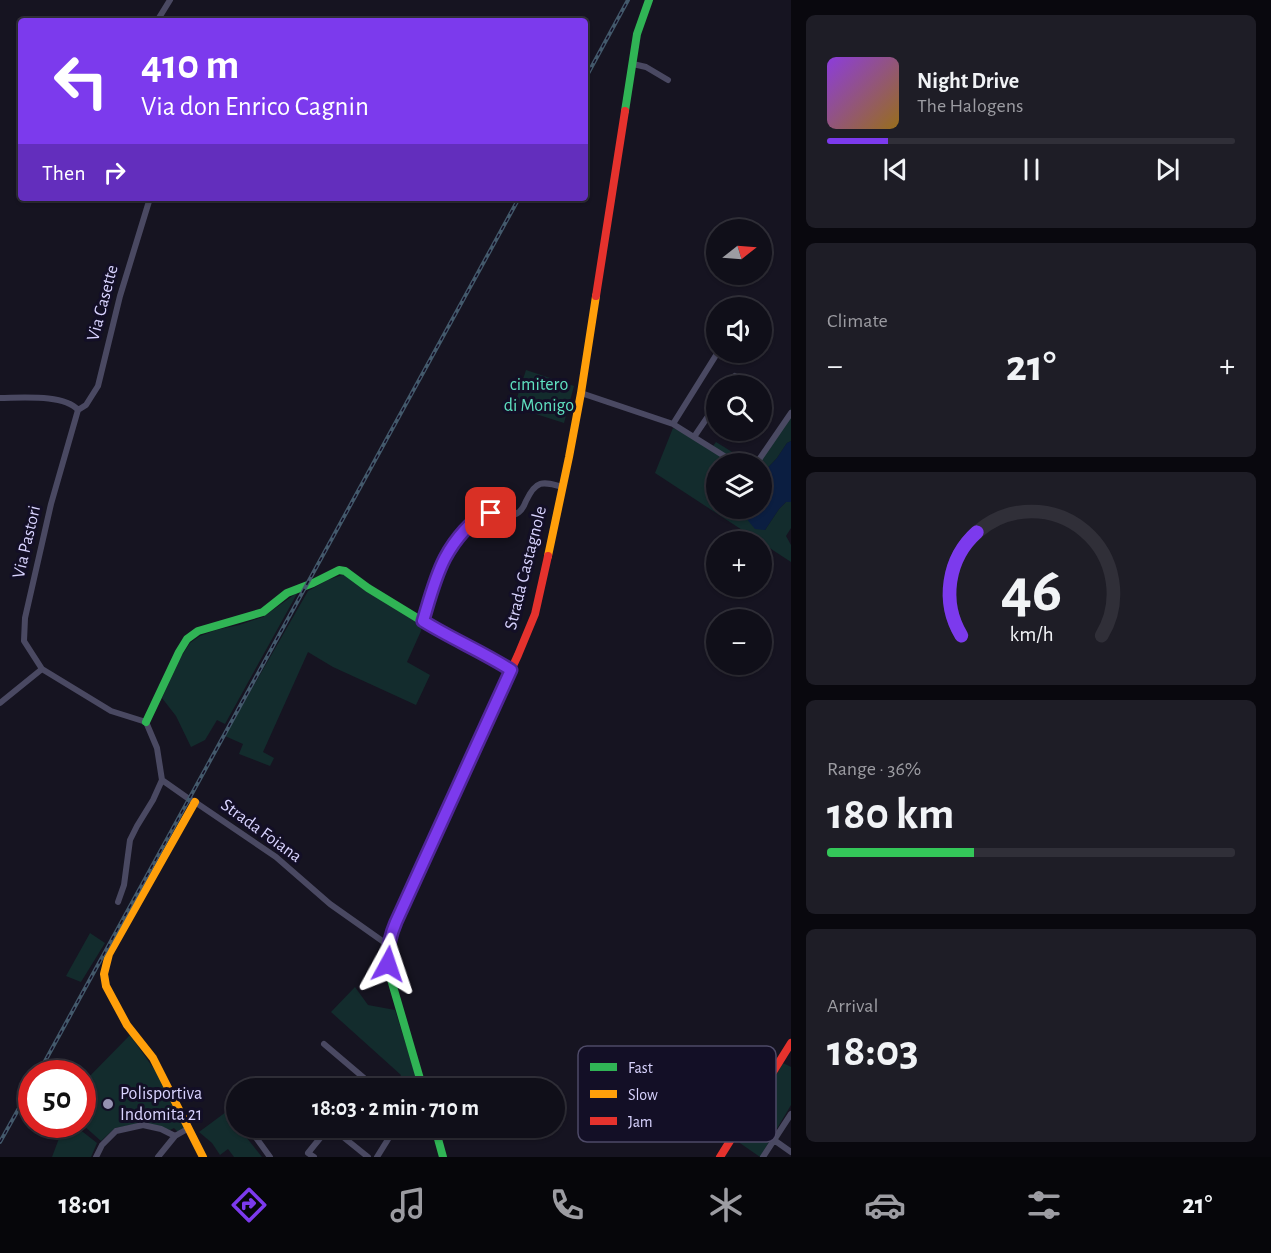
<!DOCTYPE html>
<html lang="en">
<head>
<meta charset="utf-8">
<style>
  body { margin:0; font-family:"Alegreya Sans",sans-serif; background:#1e1d26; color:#f1f3f6; height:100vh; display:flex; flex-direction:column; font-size:22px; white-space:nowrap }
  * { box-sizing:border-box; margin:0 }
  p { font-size:20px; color:#9c9ca2 }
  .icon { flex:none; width:33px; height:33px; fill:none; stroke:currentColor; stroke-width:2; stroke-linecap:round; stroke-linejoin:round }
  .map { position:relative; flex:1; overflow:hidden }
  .side { display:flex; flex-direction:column; gap:15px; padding:15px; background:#09080e; width:480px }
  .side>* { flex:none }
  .hud { position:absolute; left:18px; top:18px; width:570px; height:183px; border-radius:6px; box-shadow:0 2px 4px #0004,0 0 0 2px #302f38; background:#7c3aed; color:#fff; overflow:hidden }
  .needle { width:39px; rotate:73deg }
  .tools { position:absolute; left:706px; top:219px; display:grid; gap:12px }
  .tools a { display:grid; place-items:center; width:66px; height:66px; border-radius:50%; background:#100f19; box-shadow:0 2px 4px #0004,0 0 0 2px #302f38; font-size:30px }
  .speed { position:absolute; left:18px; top:1060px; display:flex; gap:12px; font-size:30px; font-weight:700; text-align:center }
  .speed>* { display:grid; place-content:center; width:78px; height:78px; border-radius:50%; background:#100f19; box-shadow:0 2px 4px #0004,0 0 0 2px #302f38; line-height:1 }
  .speed .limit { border:9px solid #d22; background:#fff; color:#111 }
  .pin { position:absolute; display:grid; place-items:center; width:51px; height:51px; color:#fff; margin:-26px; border-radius:12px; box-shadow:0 3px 9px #0006 }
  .me { position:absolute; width:66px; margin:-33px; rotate:5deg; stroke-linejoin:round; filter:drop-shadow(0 0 4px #0008) }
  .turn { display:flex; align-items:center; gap:21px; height:126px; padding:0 24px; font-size:27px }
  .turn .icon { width:78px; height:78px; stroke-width:2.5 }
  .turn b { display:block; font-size:42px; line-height:51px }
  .then { display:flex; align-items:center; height:57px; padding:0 24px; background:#0003; gap:12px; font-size:22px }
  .big { font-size:45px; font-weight:700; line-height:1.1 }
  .side .widget { flex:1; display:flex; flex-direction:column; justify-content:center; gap:9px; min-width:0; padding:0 21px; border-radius:9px; background:#1e1d26 }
  .side .dial { align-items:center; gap:0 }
  .dial svg { height:156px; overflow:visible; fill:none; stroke:#302f38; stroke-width:7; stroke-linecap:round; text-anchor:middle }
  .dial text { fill:#f1f3f6; stroke:none }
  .song { display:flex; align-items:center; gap:18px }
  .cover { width:72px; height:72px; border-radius:9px; background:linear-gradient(135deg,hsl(270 70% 55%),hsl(40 70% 35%)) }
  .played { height:6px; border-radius:3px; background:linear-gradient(90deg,#7c3aed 15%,#302f38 15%) }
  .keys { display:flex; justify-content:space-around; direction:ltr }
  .heat { display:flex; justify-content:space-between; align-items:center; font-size:33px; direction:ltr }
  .charge { height:9px; border-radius:4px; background:linear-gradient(90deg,#34c759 36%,#302f38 0) }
  .trip { position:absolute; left:226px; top:1078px; width:339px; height:60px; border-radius:30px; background:#100f19; box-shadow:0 2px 4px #0004,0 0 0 2px #302f38; font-weight:700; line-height:60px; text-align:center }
  .tabs { display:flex; height:96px; justify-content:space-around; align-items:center; background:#06060a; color:#9c9ca2 }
  .tabs .icon { width:42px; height:42px }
  .tabs .current { color:#7c3aed }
  .tabs b { font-size:27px; color:#f1f3f6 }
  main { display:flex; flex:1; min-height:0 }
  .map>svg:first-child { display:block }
</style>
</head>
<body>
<main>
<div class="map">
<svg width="791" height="1157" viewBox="0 0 791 1157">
  <rect width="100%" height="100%" fill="#161421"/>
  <path fill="#132c2d" d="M526 370 574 386 564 423 514 407Z
    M791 406V441L787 443 777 458 762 474V464H758L790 412Z
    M673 428 713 446 716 442 750 463 717 464V508L741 509V512L765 530 779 509 786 502H791V528L786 536 791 545V562L655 473Z
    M345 574 423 621 421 631 407 662 430 675 416 705 333 667 308 652 263 752 274 758 270 766 239 754 243 744 225 736 308 591 328 580Z
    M298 592 225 724 217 720 205 740 191 747 176 716 162 698 181 657 190 643 200 636 216 630 239 625 263 617Z
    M90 933 105 943 81 982 66 976Z
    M355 987 368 1005 395 1010 420 1089H399L395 1085 401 1075 331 1012Z
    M130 1035 156 1072 186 1127 178 1132 174 1128 170 1130 143 1123 115 1128 101 1141 83 1125V1083Z
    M783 1063 791 1067V1105L760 1157 737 1141Z
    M226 1112 237 1126V1128H239L262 1157H234L228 1149 220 1155 212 1143 199 1132Z
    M64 1125H74L97 1143 91 1157H52Z"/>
  <path fill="#0b1e41" d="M791 441V502H786L779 509 765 530 755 529 741 512V509L762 508V474L777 458 787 443Z"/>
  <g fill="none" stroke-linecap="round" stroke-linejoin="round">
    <path stroke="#4a4962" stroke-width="6" d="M157 21 170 0
      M633 64 646 67 668 80
      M729 386 735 376
      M581 393 673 424 737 464
      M0 398C21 398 64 394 78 410
      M78 410 51 504 25 618 24 641 42 669 111 711 146 722 157 748 162 780 189 799 195 802 276 857 330 904 388 945
      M78 410 86 405 98 386 120 296 150 198
      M673 424 718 352
      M694 437 717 403
      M756 464 791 413
      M423 621C434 587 443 553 469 526 473 522 478 517 483 515 495 509 507 521 519 512 523 509 524 506 526 501 536 480 542 481 563 487
      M0 703 42 669
      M118 902 124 885 130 840 137 826 153 800 162 780
      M324 1044 377 1089
      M249 1128 270 1157
      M332 1128 368 1157
      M774 1140 791 1152
      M96 1157 102 1145 116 1131 143 1125 161 1129 175 1136
      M158 1157 175 1136 189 1128
      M314 1157 308 1153 325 1132 326 1128
      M377 1157 395 1128
      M763 1157 791 1114"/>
    <path stroke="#30b455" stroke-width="8" d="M625 111 637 34 649 0
      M146 722 179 652 187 639 198 631 263 612 287 593 313 583 339 570 345 571 368 588 445 635 483 653 511 670
      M423 1089 390 976 387 954 389 940 411 886 477 744
      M435 1128 443 1157"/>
    <path stroke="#ff9f0a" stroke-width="8" d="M548 556 569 457 581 393 596 296
      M195 802 109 954 104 974 106 986 127 1025 153 1058 203 1157"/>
    <path stroke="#e5322d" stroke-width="8" d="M596 296 625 111
      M477 744 518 655 535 614 548 556
      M720 1157 791 1043"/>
    <defs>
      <path id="rail" d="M585 79 628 0
        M38 1074 519 198
        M0 1142 32 1085"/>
    </defs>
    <use href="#rail" stroke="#43596b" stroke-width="4"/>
    <use href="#rail" stroke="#130f26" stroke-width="1.5" stroke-dasharray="4.5" stroke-linecap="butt"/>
  </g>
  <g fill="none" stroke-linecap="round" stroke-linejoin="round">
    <defs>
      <path id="route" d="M388 964C387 949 390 936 396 922L511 670C483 652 452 639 423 621 429 601 435 577 445 558 453 543 473 515 491 513"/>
    </defs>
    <use href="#route" stroke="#51269a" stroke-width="15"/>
    <use href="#route" stroke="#7c3aed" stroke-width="10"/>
  </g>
  <circle fill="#9591b1" stroke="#130f26" stroke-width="2" cx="108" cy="1104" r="6"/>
  <g text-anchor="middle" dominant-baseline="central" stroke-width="6" stroke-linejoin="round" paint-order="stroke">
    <g font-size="18" fill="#d9d4ff" stroke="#130f26">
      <text transform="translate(103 303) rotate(-75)">Via Casette</text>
      <text transform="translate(27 542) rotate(-77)">Via Pastori</text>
      <text transform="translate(526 568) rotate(-76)">Strada Castagnole</text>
      <text transform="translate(261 831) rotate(36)">Strada Foiana</text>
    </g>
    <g font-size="18" fill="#5fe0c0" stroke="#130f26">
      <text x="539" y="385">cimitero<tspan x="539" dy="21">di Monigo</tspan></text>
    </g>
    <g font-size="18" fill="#d9d4ff" stroke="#130f26" text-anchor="start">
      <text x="120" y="1094">Polisportiva<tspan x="120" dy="21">Indomita 21</tspan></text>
    </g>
  </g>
  <rect x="578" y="1046" width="198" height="96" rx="9" fill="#130f26" stroke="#4e4a67" stroke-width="1.5"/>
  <rect x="590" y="1063" width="27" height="8" fill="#30b455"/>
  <rect x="590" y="1090" width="27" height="8" fill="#ff9f0a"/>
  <rect x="590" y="1117" width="27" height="8" fill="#e5322d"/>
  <g font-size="16" fill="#d9d4ff">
    <text x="628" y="1073">Fast</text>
    <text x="628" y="1100">Slow</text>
    <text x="628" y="1127">Jam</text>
  </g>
</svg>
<div class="tools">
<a><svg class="needle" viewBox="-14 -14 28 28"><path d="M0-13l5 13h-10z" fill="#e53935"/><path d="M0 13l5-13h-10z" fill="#9c9ca2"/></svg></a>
<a><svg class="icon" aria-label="sound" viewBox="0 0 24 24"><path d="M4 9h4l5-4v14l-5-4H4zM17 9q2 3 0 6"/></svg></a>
<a><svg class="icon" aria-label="search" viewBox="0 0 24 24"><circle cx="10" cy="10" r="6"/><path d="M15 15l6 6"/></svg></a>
<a><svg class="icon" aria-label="layers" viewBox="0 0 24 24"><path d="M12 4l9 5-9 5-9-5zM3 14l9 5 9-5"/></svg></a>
<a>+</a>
<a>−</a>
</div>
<div class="speed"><div class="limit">50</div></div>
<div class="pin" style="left:491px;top:513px;background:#d93025"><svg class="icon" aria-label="arrive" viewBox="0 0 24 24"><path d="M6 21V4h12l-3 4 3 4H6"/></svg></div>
<svg class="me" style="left:388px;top:964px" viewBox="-20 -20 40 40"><path d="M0-17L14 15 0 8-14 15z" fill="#7c3aed" stroke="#fff" stroke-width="4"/></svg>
<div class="trip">18:03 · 2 min · 710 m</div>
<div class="hud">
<div class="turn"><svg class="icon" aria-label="left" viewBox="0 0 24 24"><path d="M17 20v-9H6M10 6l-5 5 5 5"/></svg><div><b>410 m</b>Via don Enrico Cagnin</div></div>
<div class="then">Then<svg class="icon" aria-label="right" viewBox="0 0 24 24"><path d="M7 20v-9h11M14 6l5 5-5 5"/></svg></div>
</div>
</div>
<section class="side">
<div class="widget">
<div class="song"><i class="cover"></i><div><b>Night Drive</b><p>The Halogens</p></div></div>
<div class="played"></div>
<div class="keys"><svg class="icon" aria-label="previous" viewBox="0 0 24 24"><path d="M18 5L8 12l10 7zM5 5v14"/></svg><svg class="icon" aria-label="pause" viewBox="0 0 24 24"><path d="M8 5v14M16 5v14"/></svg><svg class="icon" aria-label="next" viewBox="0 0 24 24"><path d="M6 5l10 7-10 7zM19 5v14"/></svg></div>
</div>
<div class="widget"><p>Climate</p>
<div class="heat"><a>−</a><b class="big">21°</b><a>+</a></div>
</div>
<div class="widget dial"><svg viewBox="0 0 100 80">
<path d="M14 69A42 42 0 1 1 86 69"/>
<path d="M14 69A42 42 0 0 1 22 16" stroke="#7c3aed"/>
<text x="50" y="56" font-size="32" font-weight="700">46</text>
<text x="50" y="72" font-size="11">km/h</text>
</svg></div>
<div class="widget"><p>Range · 36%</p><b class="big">180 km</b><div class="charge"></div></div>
<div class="widget"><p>Arrival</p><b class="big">18:03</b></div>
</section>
</main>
<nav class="tabs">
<b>18:01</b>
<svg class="icon current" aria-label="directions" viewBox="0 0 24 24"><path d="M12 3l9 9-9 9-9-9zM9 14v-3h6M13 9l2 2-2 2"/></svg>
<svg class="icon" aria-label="music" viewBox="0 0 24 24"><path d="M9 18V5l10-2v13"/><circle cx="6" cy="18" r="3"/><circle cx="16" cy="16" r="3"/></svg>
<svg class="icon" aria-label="phone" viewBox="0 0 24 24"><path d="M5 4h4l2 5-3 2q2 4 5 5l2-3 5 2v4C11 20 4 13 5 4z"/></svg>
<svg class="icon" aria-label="climate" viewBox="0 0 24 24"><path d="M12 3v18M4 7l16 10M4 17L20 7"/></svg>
<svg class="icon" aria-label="car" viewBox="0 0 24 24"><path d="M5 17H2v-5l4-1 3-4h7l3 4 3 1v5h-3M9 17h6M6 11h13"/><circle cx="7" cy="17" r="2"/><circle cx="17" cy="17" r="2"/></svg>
<svg class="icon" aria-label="filters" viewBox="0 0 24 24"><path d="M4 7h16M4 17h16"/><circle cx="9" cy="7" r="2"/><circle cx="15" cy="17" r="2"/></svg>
<b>21°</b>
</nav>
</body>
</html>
